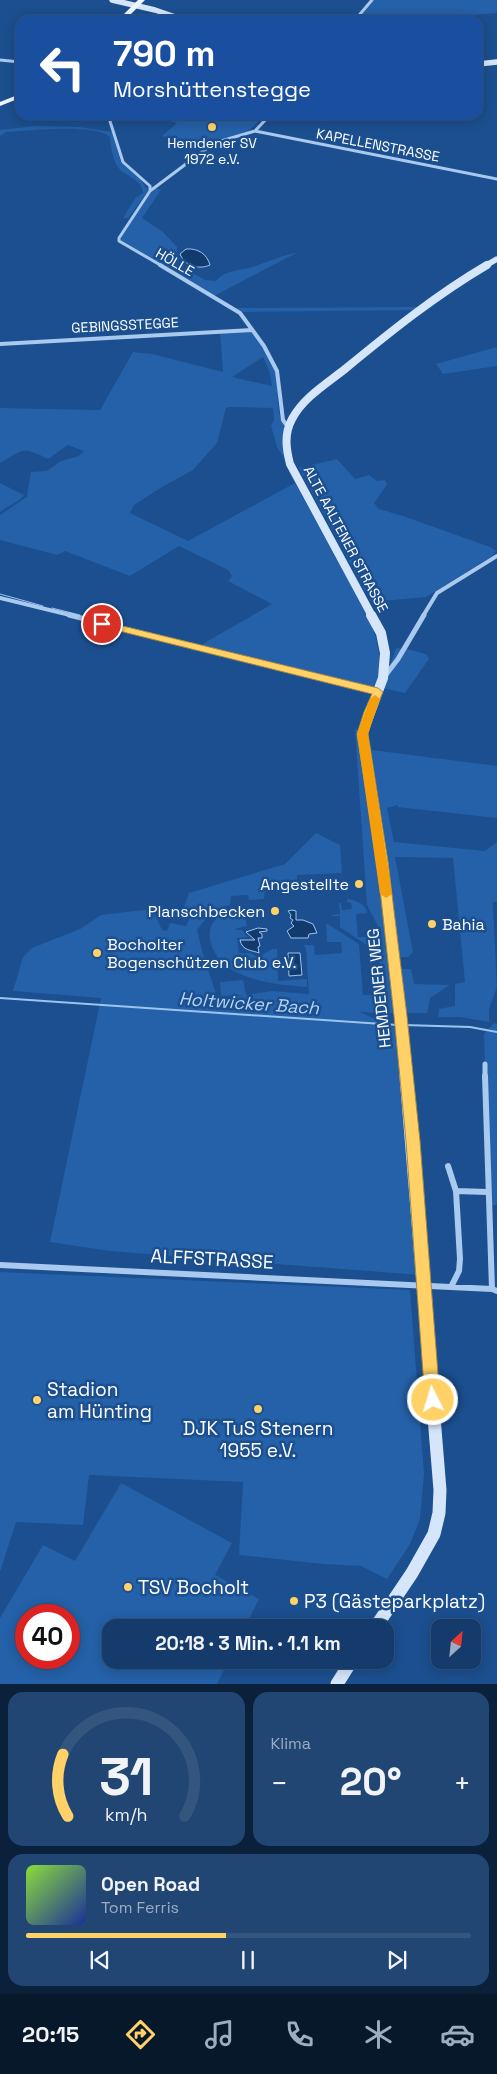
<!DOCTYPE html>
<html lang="de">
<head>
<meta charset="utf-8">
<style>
  body { margin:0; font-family:"Space Grotesk",sans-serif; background:#214673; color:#f1f3f6; height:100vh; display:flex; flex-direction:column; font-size:19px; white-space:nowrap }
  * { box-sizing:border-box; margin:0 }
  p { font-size:16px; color:#9dadc1 }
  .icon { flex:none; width:28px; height:28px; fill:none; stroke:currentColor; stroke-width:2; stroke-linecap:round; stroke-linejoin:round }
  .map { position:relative; height:1684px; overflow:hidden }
  .panel { display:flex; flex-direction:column; gap:8px; padding:8px; background:#0b203b; flex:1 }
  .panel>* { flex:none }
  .banner { position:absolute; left:15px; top:15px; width:468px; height:105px; border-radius:15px; box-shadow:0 2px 12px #0003,0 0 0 1px #33557e; background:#1a4fa0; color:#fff; overflow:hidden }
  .needle { width:32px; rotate:27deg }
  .controls { position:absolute; left:431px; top:1619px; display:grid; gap:10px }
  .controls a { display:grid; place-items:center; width:50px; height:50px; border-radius:10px; background:#143b6b; box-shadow:0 2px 12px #0003,0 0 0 1px #33557e; font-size:25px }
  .speed { position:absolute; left:15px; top:1604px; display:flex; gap:10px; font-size:25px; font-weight:700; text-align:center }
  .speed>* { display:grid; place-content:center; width:65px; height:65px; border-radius:50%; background:#143b6b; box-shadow:0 2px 12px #0003,0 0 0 1px #33557e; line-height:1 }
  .speed .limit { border:8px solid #d22; background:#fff; color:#111 }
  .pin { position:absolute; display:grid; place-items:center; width:42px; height:42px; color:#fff; margin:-21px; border:2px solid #fff; border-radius:50%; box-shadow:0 1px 5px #0007 }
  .me { position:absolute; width:55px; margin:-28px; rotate:355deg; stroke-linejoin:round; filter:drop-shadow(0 0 4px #0008) }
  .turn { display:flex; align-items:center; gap:18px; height:105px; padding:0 15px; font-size:22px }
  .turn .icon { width:65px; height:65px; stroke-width:2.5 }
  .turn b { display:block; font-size:35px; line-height:42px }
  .big { font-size:38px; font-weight:800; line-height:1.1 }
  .panel .tile { flex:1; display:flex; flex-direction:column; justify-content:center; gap:8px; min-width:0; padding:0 18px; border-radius:15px; background:#214673 }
  .panel .dial { align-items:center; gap:0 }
  .dial svg { height:130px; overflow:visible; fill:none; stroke:#33557e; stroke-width:7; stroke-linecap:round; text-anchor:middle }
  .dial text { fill:#f1f3f6; stroke:none }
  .song { display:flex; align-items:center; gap:15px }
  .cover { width:60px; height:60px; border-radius:8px; background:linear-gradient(135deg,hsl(90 70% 55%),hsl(230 70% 35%)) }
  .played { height:5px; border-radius:2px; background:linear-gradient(90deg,#ffd166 45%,#33557e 45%) }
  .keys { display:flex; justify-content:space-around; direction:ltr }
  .heat { display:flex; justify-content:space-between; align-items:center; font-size:28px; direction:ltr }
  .panel .tiles { flex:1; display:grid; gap:8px; grid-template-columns:1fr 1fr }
  .tile:last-child { grid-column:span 2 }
  .trip { position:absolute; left:102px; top:1619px; width:292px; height:50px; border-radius:15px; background:#143b6b; box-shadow:0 2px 12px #0003,0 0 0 1px #33557e; font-weight:800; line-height:50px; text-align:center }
  .dock { display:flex; height:80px; justify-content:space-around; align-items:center; background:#08182b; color:#9dadc1 }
  .dock .icon { width:35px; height:35px }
  .dock .on { color:#ffd166 }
  .dock b { font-size:22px; color:#f1f3f6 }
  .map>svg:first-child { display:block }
</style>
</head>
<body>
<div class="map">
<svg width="497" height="1684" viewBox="0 0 497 1684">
  <rect width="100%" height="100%" fill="#1b4f8f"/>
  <path fill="#2461a8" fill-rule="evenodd" d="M374 0H497V13L400 20H356Z
    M146 115H263L265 116 247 132 215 141 204 148 162 136 177 123Z
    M35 126 79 127 112 132 121 162 141 180 148 191 128 218H123L136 197 143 193C142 177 122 177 116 164 112 155 111 147 110 137 94 123 28 131 6 132L0 136V130Z
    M156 188 161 190 142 218 163 232 177 247 176 264 205 280 216 281C225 269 243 271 256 266 270 260 283 256 298 252L214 296 121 241V238C131 222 141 200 156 188Z
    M419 307 418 310 243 312 236 308Z
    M220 332H250C261 342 270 357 275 371 280 388 274 414 286 427L284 440 285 459 277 447 271 426 274 420 273 408 229 407 226 408 217 443 193 470 162 487 134 505 130 513 188 541 295 483 370 620C379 643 382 661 376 685L370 687 201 645 272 604 228 581 232 576 228 570 179 546 130 576 65 551 57 555 0 540V515L28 496 27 495 31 472 47 471 61 461 79 456 84 451 68 445 48 459C22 446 24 449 0 463V408L100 410 133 352 152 354 223 372ZM263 357 270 373 272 386 232 377Z
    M497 347V366L443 374 436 364Z
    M337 459 355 479 369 475 377 481 385 480 387 485 374 503 379 509 403 516 490 547 496 551 492 556 426 597 371 602 299 468Z
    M0 483 24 495 19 500 0 512Z
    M396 648 407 649 426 654 429 659 405 693 382 688Z
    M355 729 368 735 372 750 497 766V818L398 807V805L387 808 394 842 485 851 497 842V902H493V906L497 987 489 1009V1022L460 1017H438L439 1009 455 1006V984L465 982 453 858 395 857 413 952 408 957H398L399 969H411L414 984 450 985 430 998 427 1013H384L377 924 367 905Z
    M316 833 340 845 342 873 297 875V889L265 890 264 899 249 900 248 895 231 896 230 905C214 907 207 917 197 930L204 958 218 999 244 995 221 996 220 982 243 980 246 995 272 991 309 994 306 949 304 945H314L315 955 342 953 341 942H327L326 923 359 944 363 995H372V1001L382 1008 380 1013 360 1012 395 1028 420 1275 109 1251 50 1242 101 998 13 991 23 957 32 948 80 929 101 915 152 909 162 930 167 931 170 923 186 926 191 916 182 913 189 893 285 864Z
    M347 899C356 900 365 903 367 913L356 914 358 937H366L367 945 340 927V916H332V915L340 914 339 903H341L342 910 352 909 351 903 347 902Z
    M244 910 247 926 238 928 235 930H242L247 937 237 938 239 953H250L258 957 272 949H277L278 981 307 979V987C281 985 253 983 229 968 212 957 199 927 222 915 228 911 237 911 244 910Z
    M494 1023 497 1024V1205H489L484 1034Z
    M0 1272 410 1290 424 1474 420 1519 410 1544 387 1579 361 1566 323 1564 239 1555 243 1482 89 1475 83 1525 16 1522 0 1572Z
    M121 1483 232 1543 215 1575 259 1599 245 1627 111 1628V1660H229L217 1684H0V1618L43 1545 75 1561ZM26 1615H69V1658H26Z"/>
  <path fill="#123a6d" stroke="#9cc4f0" d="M186 249C198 248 207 254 210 265 198 270 185 266 180 254Z
    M292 910 296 911V920H303L313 924 317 933 309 934 308 938H291L287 931 294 926 291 923 293 920 290 918 291 915 288 911Z
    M258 928 267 929V931L259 932 262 934V938H258L260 946 258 947 259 953C252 950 242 951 240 940H255L246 932Z
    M288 953H300L302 975 289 976Z"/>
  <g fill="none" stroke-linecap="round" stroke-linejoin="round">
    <path stroke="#9cc4f0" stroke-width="1" d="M0 594 43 606
      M52 608 80 615"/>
    <path stroke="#9cc4f0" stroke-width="2" d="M0 998 397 1025
      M404 1025 470 1027 497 1032"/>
    <path stroke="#a9c9ee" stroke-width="3" d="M355 20 372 0
      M0 60 20 62
      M108 115 123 162 150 186V191L119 238V241L162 266
      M255 131 497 179
      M150 191 214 143 255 131 270 115"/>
    <path stroke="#a9c9ee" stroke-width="4" d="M160 265 240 313 264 346 277 371 283 420 288 427
      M0 344 252 330
      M0 598 74 616
      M423 616 437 593 497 556"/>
    <path stroke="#a9c9ee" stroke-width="5" d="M69 615 378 692
      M385 676 398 659 424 615
      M485 1064V1077"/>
    <path stroke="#a9c9ee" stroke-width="6" d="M485 1076 492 1289
      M448 1166 456 1191 460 1259 459 1271 451 1287
      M456 1191 487 1192
      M0 1265 492 1289 497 1291"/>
    <path stroke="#d6e6fa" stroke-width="5.5" d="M112 0 155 10 184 20
      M478 64 497 62
      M485 266 497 259"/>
    <path stroke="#d6e6fa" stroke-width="8" d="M372 616 290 464C286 448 284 434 292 419 303 398 326 384 345 369 390 332 436 295 487 265"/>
    <path stroke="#d6e6fa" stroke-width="10" d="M371 615 381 633 385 653 383 678 362 734 383 862 406 1077"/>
    <path stroke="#d6e6fa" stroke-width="13" d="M375 1628 412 1573 434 1534 439 1513 440 1490 406 1076
      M337 1684 352 1660"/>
    <path fill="#f0f6ff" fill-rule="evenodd" d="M138 0H145L125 20H118Z
      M20 94V98L0 106V102Z"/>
  </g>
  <path fill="#ffd166" stroke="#a68842" d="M102 621 378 688 383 692 374 712 368 734 388 862 407 1016 420 1141 440 1400 438 1405 433 1407 427 1405 425 1400 406 1141 394 1016 377 862 357 734 364 712 372 694 99 626 97 624Z"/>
  <path fill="#f59e0b" d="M375 695 380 699 368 734 392 894 386 898 380 894 357 734 370 699Z"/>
  <g fill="#ffd166" stroke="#1b4f8f" stroke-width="2">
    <circle cx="212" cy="127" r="5"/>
    <circle cx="359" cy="884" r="5"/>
    <circle cx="275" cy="911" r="5"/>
    <circle cx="432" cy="924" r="5"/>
    <circle cx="97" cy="953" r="5"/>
    <circle cx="37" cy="1400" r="5"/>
    <circle cx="258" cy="1409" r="5"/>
    <circle cx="128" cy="1587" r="5"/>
    <circle cx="294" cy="1601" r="5"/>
  </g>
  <g text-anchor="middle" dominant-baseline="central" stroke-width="5" stroke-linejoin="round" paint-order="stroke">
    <g font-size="14" fill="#fff" stroke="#1b4f8f">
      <text x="212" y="143">Hemdener SV<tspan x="212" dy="16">1972 e.V.</tspan></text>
    </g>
    <g font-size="14" fill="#fff" stroke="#1b4f8f">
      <text transform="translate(378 145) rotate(11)">KAPELLENSTRASSE</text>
      <text transform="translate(175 262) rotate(30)">HÖLLE</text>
      <text transform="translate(125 325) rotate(-3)">GEBINGSSTEGGE</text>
      <text transform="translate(346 539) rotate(62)">ALTE AALTENER STRASSE</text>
    </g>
    <g font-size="16" fill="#fff" stroke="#1b4f8f" text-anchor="end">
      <text x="349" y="884">Angestellte</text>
      <text x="265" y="911">Planschbecken</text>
      <text x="442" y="924" text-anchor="start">Bahia</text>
      <text x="107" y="944" text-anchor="start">Bocholter<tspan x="107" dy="18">Bogenschützen Club e.V.</tspan></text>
    </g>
    <g font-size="16" fill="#fff" stroke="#1b4f8f">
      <text transform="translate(379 988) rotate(-96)">HEMDENER WEG</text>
    </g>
    <g font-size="18" font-style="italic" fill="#b5d3f5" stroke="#1b4f8f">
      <text transform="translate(249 1003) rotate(4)">Holtwicker Bach</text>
    </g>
    <g font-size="19" fill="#fff" stroke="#1b4f8f">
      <text transform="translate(212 1259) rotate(3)">ALFFSTRASSE</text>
    </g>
    <g font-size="19" fill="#fff" stroke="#1b4f8f" text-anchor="start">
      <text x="47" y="1389">Stadion<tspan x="47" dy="22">am Hünting</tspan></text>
      <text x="258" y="1428" text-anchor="middle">DJK TuS Stenern<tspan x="258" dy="22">1955 e.V.</tspan></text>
      <text x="138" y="1587">TSV Bocholt</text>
      <text x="304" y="1601">P3 (Gästeparkplatz)</text>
    </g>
  </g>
</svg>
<div class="controls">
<a><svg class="needle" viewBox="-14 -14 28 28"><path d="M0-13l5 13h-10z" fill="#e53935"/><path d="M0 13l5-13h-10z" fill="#9dadc1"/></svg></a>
</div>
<div class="speed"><div class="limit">40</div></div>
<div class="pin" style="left:102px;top:624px;background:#d93025"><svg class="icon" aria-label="arrive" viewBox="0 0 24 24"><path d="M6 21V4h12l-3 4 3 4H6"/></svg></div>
<svg class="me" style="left:433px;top:1400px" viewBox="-20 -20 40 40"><circle r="17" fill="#ffd166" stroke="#fff" stroke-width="3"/><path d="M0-11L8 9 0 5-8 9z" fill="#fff"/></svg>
<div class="trip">20:18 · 3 Min. · 1.1 km</div>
<div class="banner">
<div class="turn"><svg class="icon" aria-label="left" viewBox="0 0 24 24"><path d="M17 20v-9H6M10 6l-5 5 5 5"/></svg><div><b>790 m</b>Morshüttenstegge</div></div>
</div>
</div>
<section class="panel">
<div class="tiles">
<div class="tile dial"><svg viewBox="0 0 100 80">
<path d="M14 69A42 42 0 1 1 86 69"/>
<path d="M14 69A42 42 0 0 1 11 31" stroke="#ffd166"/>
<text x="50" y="56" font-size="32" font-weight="700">31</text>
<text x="50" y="72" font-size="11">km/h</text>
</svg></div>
<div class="tile"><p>Klima</p>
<div class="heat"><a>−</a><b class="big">20°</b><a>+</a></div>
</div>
<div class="tile">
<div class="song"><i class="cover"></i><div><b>Open Road</b><p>Tom Ferris</p></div></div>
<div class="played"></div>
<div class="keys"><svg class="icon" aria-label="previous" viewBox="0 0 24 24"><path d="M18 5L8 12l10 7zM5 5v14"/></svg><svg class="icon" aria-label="pause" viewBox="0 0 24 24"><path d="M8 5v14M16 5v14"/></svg><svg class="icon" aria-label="next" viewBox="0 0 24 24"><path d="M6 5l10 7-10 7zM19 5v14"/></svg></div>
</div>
</div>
</section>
<nav class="dock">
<b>20:15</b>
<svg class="icon on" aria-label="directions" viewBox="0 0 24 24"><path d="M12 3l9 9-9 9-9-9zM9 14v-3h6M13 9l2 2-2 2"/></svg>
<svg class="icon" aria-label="music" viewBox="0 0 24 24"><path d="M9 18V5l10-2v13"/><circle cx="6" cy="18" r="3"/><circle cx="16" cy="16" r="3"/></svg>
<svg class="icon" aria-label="phone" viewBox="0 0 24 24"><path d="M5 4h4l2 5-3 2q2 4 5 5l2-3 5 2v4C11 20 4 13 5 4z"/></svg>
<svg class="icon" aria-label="climate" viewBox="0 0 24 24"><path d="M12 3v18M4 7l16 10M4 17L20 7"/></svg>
<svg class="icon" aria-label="car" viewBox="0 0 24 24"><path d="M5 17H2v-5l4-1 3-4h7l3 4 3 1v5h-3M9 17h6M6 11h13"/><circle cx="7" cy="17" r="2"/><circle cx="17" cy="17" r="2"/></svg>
</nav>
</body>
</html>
